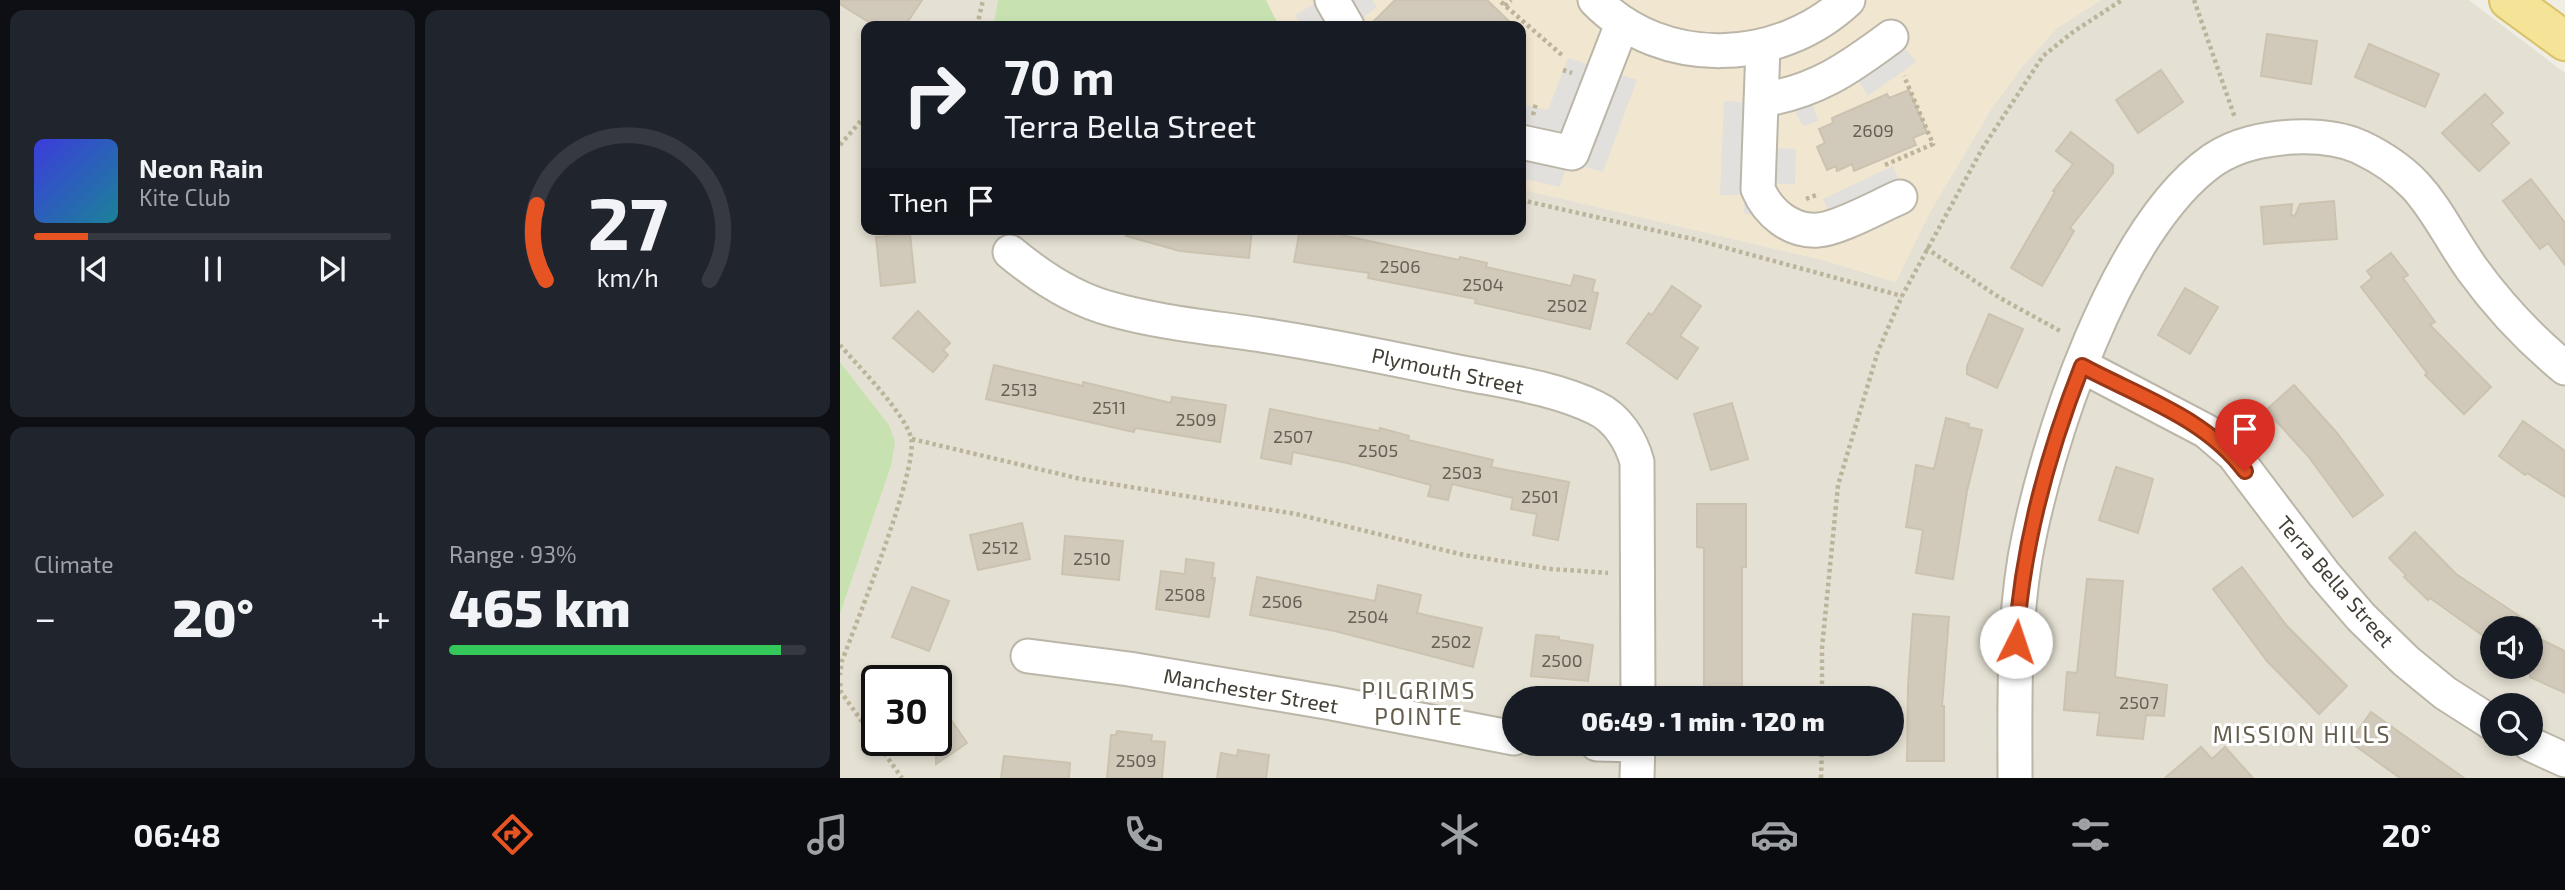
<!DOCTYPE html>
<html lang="en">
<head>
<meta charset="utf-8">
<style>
  body { margin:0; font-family:"Exo 2",sans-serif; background:#20242c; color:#f1f3f6; height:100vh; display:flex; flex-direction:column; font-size:26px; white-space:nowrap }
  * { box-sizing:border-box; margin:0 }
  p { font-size:23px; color:#9ea1a6 }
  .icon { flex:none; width:38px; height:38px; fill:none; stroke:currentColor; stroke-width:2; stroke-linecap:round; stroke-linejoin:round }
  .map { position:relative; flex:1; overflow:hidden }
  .sheet { display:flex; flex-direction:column; gap:10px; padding:10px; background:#0d0f14; width:840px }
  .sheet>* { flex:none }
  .top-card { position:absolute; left:21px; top:21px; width:665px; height:214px; border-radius:14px; box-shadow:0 4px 10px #0003; background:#171b24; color:#f1f3f6; overflow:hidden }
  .buttons { position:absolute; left:1640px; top:616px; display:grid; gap:14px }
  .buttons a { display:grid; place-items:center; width:63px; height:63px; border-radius:50%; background:#171b24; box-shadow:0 4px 10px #0003; font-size:35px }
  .speed { position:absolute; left:21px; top:665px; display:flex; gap:14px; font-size:35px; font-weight:700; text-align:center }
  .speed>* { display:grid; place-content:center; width:91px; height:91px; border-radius:50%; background:#171b24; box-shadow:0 4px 10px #0003; line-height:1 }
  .speed .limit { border:4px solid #111; border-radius:10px; background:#fff; color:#111 }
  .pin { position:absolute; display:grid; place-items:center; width:60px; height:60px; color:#fff; margin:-72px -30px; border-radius:50% 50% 50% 0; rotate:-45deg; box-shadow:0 0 7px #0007 }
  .pin .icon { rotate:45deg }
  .me { position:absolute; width:77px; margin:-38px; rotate:4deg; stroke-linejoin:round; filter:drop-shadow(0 0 5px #0008) }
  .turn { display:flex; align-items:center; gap:24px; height:147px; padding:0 28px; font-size:32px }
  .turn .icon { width:91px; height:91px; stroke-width:2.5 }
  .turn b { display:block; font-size:49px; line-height:60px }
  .then { display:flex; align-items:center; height:66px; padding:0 28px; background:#0003; gap:14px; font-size:26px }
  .big { font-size:52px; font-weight:800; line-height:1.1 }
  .sheet .widget { flex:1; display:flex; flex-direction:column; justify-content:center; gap:10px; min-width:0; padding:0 24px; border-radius:14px; background:#20242c }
  .sheet .dial { align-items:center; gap:0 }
  .dial svg { height:182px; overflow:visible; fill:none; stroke:#363941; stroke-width:7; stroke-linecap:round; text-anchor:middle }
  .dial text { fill:#f1f3f6; stroke:none }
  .song { display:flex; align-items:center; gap:21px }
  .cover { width:84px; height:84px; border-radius:10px; background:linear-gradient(135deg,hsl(240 70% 55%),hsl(190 70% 35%)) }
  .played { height:7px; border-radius:4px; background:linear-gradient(90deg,#e75424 15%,#363941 15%) }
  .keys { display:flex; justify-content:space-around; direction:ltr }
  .heat { display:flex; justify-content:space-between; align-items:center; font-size:38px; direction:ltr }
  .charge { height:10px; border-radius:5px; background:linear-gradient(90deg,#34c759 93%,#363941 0) }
  .sheet .tiles { flex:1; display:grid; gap:10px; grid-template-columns:repeat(2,1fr) }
  .trip { position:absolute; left:662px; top:686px; width:402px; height:70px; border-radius:35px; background:#171b24; box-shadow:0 4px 10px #0003; font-weight:800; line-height:70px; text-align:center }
  .menu { display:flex; height:112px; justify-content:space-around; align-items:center; background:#090b0e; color:#9ea1a6 }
  .menu .icon { width:49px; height:49px }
  .menu .current { color:#e75424 }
  .menu b { font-size:32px; color:#f1f3f6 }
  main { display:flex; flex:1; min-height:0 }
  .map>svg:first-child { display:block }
</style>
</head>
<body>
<main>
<section class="sheet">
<div class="tiles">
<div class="widget">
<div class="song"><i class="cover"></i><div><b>Neon Rain</b><p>Kite Club</p></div></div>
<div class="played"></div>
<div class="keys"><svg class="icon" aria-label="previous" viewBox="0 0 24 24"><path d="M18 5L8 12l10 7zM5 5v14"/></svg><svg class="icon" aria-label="pause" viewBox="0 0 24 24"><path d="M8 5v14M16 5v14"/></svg><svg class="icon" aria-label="next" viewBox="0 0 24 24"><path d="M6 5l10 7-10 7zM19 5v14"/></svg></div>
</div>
<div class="widget dial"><svg viewBox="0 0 100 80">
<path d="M14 69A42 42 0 1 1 86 69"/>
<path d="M14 69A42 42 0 0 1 10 36" stroke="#e75424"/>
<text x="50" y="56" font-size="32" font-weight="700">27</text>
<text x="50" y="72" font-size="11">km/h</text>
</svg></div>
<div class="widget"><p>Climate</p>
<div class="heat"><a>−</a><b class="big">20°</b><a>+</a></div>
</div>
<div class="widget"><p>Range · 93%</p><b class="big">465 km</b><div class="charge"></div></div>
</div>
</section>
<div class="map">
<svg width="1725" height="778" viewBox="0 0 1725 778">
  <rect width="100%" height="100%" fill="#f0eee4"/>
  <path fill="#e4e0d3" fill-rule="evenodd" d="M0 0H158L153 26H26V229H681V189L983 260 1055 282 1090 212 1150 111 1181 68 1217 28 1261 0H1629L1725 73V778H0V614L51 466 49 425 0 362ZM1652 628H1690V667H1652ZM37 681H96V740H37ZM674 698H1052V744H674ZM1652 705H1690V744H1652Z"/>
  <path fill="#f1e6d0" d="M426 0H1261L1217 28 1181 68 1150 111 1090 212 1056 282 983 260 681 189V26H439Z"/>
  <path fill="#c7e2b0" d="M158 0H426L439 26H153Z
    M0 362 49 425 55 442 51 466 0 614Z"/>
  <path fill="#e1e0dc" d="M473 0H532L537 7 520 20 525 26H463L455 15 474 4Z
    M1047 26 1076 62 1028 96 1018 80 972 101 978 121 963 126 953 108 941 113 937 119 936 148 956 149 955 184H934L936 195 954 214 990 215 983 199 1053 166 1070 206 994 240 904 213V195H880L884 101 906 102 951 82Z
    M728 58 797 80 763 172 728 162 720 187 681 178V104L708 110Z"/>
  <path fill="#d1cabb" stroke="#cbc3af" stroke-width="2" d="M0 0H82L65 26H35L0 4Z
    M555 0H647L674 26H529Z
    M1427 34 1477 41 1471 84 1421 76Z
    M1529 44 1599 74 1585 107 1515 77Z
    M1321 70 1343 102 1298 133 1276 100Z
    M1069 90 1087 132 1073 138 1076 145 1014 171 1012 164 997 171 996 166 987 170 977 147 985 143 979 129 993 123 992 118 1047 94 1049 98Z
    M1645 94 1663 113 1651 124 1669 143 1639 171 1602 133Z
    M1231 132 1273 165V173L1230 228 1234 231 1202 286 1171 268 1215 192 1213 191 1233 164 1216 151Z
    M1691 179 1725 223V265L1708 243 1700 249 1663 201Z
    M1494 201 1497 239 1424 244 1421 207 1452 204 1451 215 1455 216 1460 204Z
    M287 229H412L409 258 340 251 286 236Z
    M460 229H502L501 235 619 260 620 257 647 263 646 267 731 286 734 275 755 280 752 292 758 293 750 329 635 303 636 299 528 278 529 273 454 262Z
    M70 234 75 282 41 286 36 237Z
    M1551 253 1568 275 1563 278 1595 322 1590 325 1651 387 1624 414 1585 375 1587 373 1521 287 1532 278 1527 271Z
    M832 286 861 306 840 336 858 348 837 379 787 343 809 313 812 315Z
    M1345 288 1378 307 1350 354 1318 335Z
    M78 311 110 343 103 350 108 355 93 372 53 338Z
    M1149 314 1183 329 1157 388 1127 374V366Z
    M154 365 243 386V382L331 403 332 397 386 405 380 442 295 428 294 432 146 399Z
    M1454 385 1497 433 1543 495 1513 517 1468 456 1426 410Z
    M892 403 908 459 871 470 854 414Z
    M430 409 539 431 540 428 569 436 568 440 653 460 651 467 729 482 718 540 693 535 697 514 671 509 673 498 612 484 608 500 588 496 591 485 507 463 453 452 451 464 421 458Z
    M1106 418 1129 424 1128 427 1142 430 1127 491 1113 579 1076 573 1083 530 1066 527 1076 465 1094 469Z
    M1683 421 1725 451V497L1687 473 1685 475 1659 456Z
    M1276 467 1313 479 1298 533 1259 520Z
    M857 504H906V567H902V698H864V548L857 547Z
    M182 523 190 559 138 570 130 535Z
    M1575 532 1616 574 1699 629 1694 636 1725 651V693L1690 677V628H1652V642L1590 598 1588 600 1564 577 1566 575 1549 558Z
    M225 536 283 541 279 580 222 574Z
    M346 559 374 563 372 578H375L369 617 316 609 321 571 345 574Z
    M1402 567 1447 626 1507 686 1479 714 1427 661 1373 589Z
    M417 577 535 601 538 585 581 595 577 613 642 628 633 667 495 631 410 615Z
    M1247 579 1283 581 1275 677 1327 685 1324 716 1306 715 1303 739 1257 735 1260 713 1224 710 1227 672 1237 673Z
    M72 587 109 601 89 651 52 637Z
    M1073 614 1109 617 1102 706H1104V761H1067L1068 686Z
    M696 635 719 637V640L753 645 748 681 691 676Z
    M96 698 127 743 96 764Z
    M1531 712 1624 778H1560L1510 742Z
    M277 731 312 735 311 741 325 742 322 778H267L271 735H276Z
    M1361 747 1372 759 1385 747 1413 778H1325Z
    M398 750 429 755 426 778H377L381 753 397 756Z
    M164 756 230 763 229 778H161Z"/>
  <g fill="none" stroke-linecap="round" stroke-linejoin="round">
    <defs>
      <path id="minor" d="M492 0 507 26
        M755 0C823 70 939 65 1008 0
        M923 46 918 189C928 213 951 232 978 230 998 229 1039 206 1060 197
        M921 100C975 92 1008 69 1051 37
        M681 142 732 153 782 24
        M170 252C200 277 233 299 271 309 324 324 380 328 434 337 499 347 563 361 628 374 670 382 718 389 756 408 777 418 791 440 797 462L798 698
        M1242 366 1366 431 1394 455 1484 574 1521 617 1566 661 1605 693 1652 723
        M188 656 289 669 492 703 674 738
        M757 744 798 745
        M1690 744 1725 760
        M797 778 798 744
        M1175 778C1175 704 1173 631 1185 558 1205 444 1276 228 1373 160 1397 144 1424 139 1453 137 1475 136 1500 138 1520 147 1587 179 1593 213 1632 269 1658 305 1691 340 1725 368"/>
      <path id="major" d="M1669 0 1725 41"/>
    </defs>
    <use href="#minor" stroke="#bbb6a8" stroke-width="37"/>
    <use href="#major" stroke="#d8c26a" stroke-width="42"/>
    <path stroke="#bbb39a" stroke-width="4.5" stroke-dasharray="3.5 3.5" stroke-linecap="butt" d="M1354 0 1395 118
      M661 2 723 56
      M665 6 671 0
      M137 26 143 0
      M723 70 732 73
      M693 115 696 103
      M0 145 26 115
      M1045 165 1093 144 1064 76
      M966 199 976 195
      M681 200 857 240 1062 296
      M1086 248 1160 298 1222 332
      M0 345C18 366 65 413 71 438 79 468 16 623 2 661L0 675
      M72 439 241 479 456 514 624 555 711 569 768 573
      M0 683 1 692 62 778
      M982 698V648L998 485 1038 351 1062 296 1142 149 1203 56 1233 32 1282 0
      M981 778 982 744"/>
    <use href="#minor" stroke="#fff" stroke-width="33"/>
    <use href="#major" stroke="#f5e498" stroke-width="38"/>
  </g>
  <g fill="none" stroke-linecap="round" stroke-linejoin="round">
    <defs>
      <path id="route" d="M1176 642C1182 546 1207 455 1242 366 1298 396 1366 418 1405 471"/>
    </defs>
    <use href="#route" stroke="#963717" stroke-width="18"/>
    <use href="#route" stroke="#e75424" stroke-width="12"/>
  </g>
  <g text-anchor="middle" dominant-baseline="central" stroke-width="6" stroke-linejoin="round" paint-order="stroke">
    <g font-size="18" fill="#666156">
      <text x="1033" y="130">2609</text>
      <text x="560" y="266">2506</text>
      <text x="643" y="284">2504</text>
      <text x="727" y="305">2502</text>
      <text x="179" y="389">2513</text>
      <text x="269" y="407">2511</text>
      <text x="356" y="419">2509</text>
      <text x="453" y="436">2507</text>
      <text x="538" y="450">2505</text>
      <text x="622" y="472">2503</text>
      <text x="700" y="496">2501</text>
      <text x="160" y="547">2512</text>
      <text x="252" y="558">2510</text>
      <text x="345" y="594">2508</text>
      <text x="442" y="601">2506</text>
      <text x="528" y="616">2504</text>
      <text x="611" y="641">2502</text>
      <text x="722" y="660">2500</text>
      <text x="1299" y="702">2507</text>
      <text x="296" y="760">2509</text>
    </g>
    <g font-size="21" fill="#423e35" stroke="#fff">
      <text transform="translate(608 370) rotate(12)">Plymouth Street</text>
      <text transform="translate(1496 581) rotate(49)">Terra Bella Street</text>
      <text transform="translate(411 690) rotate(10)">Manchester Street</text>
    </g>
    <g font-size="23" letter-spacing="2" fill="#645d4d" stroke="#fff">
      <text x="579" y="690">PILGRIMS<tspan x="579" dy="26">POINTE</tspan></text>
      <text x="1462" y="734">MISSION HILLS</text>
    </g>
  </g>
</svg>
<div class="buttons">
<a><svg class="icon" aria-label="sound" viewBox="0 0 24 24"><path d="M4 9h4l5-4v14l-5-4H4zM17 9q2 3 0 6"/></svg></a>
<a><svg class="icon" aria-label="search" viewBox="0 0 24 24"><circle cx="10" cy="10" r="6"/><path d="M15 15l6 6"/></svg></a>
</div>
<div class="speed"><div class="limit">30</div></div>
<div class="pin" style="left:1405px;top:471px;background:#d93025"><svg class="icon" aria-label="arrive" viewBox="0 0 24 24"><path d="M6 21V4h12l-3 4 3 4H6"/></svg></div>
<svg class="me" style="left:1176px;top:642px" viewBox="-20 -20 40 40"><circle r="19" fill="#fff"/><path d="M0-13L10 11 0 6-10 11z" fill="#e75424"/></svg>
<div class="trip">06:49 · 1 min · 120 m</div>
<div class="top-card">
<div class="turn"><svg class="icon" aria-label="right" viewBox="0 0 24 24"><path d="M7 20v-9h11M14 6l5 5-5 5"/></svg><div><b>70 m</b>Terra Bella Street</div></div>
<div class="then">Then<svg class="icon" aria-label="arrive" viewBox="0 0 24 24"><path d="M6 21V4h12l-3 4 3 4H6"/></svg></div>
</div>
</div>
</main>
<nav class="menu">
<b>06:48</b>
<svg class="icon current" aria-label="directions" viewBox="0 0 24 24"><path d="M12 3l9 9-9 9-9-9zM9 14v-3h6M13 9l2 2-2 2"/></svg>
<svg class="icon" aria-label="music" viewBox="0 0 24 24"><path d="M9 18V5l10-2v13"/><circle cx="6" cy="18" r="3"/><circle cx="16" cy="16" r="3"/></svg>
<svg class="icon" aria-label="phone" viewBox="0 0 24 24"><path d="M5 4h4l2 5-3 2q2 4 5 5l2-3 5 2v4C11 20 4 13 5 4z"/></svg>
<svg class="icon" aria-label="climate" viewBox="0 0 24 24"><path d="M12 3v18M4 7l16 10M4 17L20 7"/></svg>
<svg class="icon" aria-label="car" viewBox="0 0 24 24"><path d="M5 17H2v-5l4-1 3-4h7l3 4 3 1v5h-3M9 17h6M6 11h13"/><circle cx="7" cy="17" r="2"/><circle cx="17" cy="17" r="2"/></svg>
<svg class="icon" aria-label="filters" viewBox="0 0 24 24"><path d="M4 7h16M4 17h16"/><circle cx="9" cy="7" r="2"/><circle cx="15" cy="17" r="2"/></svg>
<b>20°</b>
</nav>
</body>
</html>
